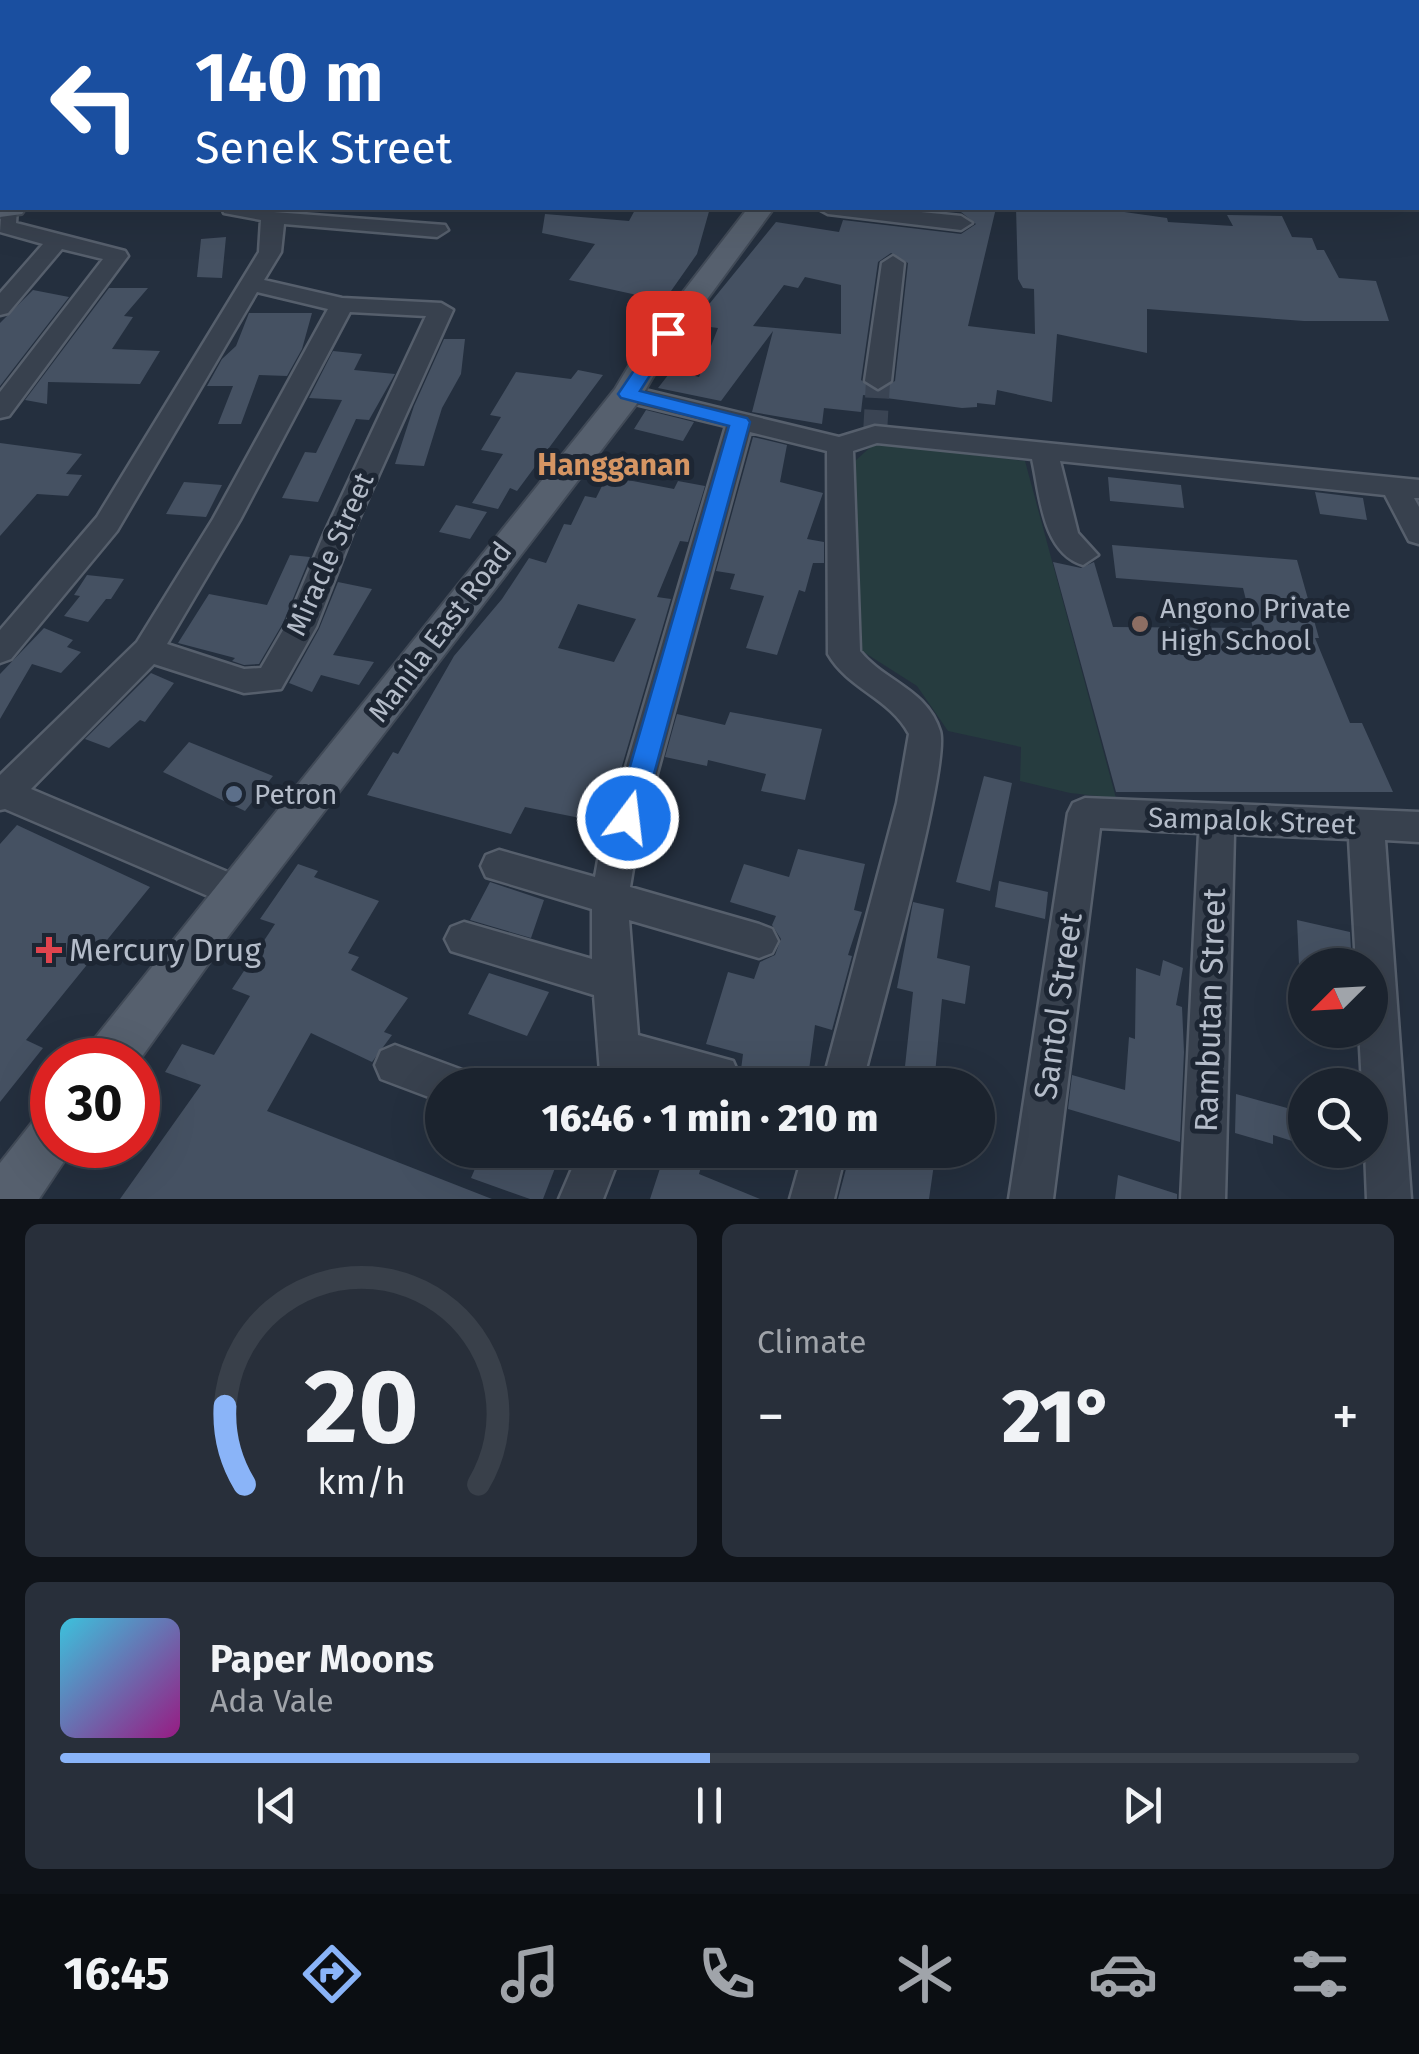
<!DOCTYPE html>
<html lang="en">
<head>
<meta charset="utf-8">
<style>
  body { margin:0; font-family:"Fira Sans",sans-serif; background:#282f3a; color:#f1f3f6; height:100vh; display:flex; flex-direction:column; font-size:38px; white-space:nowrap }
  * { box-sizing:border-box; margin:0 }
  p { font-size:32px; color:#a0a4aa }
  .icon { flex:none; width:55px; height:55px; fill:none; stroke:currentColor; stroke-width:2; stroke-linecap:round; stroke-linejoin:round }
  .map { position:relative; height:1199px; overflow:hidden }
  .side { display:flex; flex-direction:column; gap:25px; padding:25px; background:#0f1319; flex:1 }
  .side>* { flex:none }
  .banner { position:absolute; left:0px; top:0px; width:1420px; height:210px; box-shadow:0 10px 40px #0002,0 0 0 2px #39404a; background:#1a4fa0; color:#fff; overflow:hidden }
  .needle { width:65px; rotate:246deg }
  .fabs { position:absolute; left:1288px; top:948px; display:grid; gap:20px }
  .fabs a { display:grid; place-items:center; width:100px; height:100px; border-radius:50%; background:#1b232e; box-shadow:0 10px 40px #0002,0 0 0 2px #39404a; font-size:50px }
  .speed { position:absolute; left:30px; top:1038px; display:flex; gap:20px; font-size:50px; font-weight:700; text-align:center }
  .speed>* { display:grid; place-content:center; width:130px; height:130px; border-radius:50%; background:#1b232e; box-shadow:0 10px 40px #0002,0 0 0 2px #39404a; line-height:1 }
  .speed .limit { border:15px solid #d22; background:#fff; color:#111 }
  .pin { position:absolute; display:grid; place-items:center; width:85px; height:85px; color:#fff; margin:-42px; border-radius:20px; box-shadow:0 5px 15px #0006 }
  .me { position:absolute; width:110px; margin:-55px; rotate:15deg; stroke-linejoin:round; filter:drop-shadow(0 0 8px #0008) }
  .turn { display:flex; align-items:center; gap:35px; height:210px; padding:0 30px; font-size:45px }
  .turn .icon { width:130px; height:130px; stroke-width:2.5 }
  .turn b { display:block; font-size:70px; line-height:85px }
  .big { font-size:75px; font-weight:800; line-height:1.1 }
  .side .tile { flex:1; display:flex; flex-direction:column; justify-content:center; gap:15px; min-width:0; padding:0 35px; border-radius:15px; background:#282f3a }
  .side .dial { align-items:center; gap:0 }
  .dial svg { height:260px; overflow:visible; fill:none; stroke:#39404a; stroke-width:7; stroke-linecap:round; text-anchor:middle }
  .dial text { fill:#f1f3f6; stroke:none }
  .song { display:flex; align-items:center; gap:30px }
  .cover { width:120px; height:120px; border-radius:15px; background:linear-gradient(135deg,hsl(190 70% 55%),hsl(310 70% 35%)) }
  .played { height:10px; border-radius:5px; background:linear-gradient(90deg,#8ab4f8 50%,#39404a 50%) }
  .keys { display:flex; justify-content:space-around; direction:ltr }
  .heat { display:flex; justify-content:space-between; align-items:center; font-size:55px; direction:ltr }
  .side .tiles { flex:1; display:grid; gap:25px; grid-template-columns:1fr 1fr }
  .tile:last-child { grid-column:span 2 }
  .trip { position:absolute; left:425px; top:1068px; width:570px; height:100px; border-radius:50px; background:#1b232e; box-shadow:0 10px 40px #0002,0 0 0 2px #39404a; font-weight:800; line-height:100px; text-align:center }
  .menu { display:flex; height:160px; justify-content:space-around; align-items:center; background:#0b0e12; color:#a0a4aa }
  .menu .icon { width:70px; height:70px }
  .menu .selected { color:#8ab4f8 }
  .menu b { font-size:45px; color:#f1f3f6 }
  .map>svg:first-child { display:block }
</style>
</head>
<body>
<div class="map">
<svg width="1419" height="1199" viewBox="0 0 1419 1199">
  <rect width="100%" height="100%" fill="#242f3e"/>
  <path fill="#263c3f" d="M875 443 1025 461 1116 798 1070 793 1020 781 1021 747 948 731 917 686 862 651 855 461Z"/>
  <path fill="#455162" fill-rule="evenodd" d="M636 208H710L697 254 664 301 569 280 595 244 542 233 545 214 629 221Z
    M922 208H996L968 326 1035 334 1034 289 1023 288 1018 279 1016 208H1096L1167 218 1168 222 1233 226 1227 215 1282 216 1292 237 1312 238 1317 250H1324L1339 278 1376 281 1389 321H1304L1147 309V353L1057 334 1052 402 997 390 995 405 977 403V407L962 408 863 395 861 412 824 408 822 424 752 412 773 331 721 401 658 388 672 370 699 377 718 328 695 325 697 319 776 222 839 232 843 220 961 234 976 224 961 212ZM891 253 908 263 895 381 876 392 861 380 878 262ZM805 277 841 285V334L753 326 784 285 798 288Z
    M226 237 222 278 197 277 201 239Z
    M109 288H148L124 316 133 317 112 349 160 351 140 384 48 382 47 404 25 400Z
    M33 290 69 297 0 386V323Z
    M249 313H312L302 349 287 376 259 375 241 424H218L233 386H207L222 359 236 346Z
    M444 339H465L461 374 442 408 424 466 395 464 414 406Z
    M333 351 362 354 354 370 395 374 369 420 356 419 318 502 282 498 305 452 316 453 342 400 309 398Z
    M578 370 603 375 517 491 510 488 498 509 472 503 503 454 481 450 501 417 490 415 516 372 571 379Z
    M646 410 694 422 683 441 634 429Z
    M753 437 787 445 780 482 823 493 807 539 824 542V563H813L805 592 799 590 777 655 746 648 764 596 730 589 735 574 716 571Z
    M0 443 82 454 66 474 82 475 68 496 37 494 0 536Z
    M607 476 674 489 678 481 705 486 688 542 680 541 657 597 671 599 607 817 610 824 525 807 511 834 367 795 393 752 398 754 454 656 502 599 529 558 546 563 564 524 571 525 585 496 596 498ZM578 604 636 619 614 662 558 648Z
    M1108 477 1181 485 1184 508 1110 501Z
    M184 482 222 485 206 517 166 514Z
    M1315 492 1363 498 1367 520 1320 514Z
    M456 505 487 512 470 539 439 532Z
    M1112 545 1297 560 1319 638H1315L1350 723H1362L1393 792H1116L1053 562 1081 568 1094 562 1113 627 1253 628 1243 588 1116 578Z
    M290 555 310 557 283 623 259 664 244 665 232 661 235 658 178 643 209 594 267 605Z
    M87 575 124 579 111 599H106L88 622 64 616 80 596 74 595Z
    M338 582 372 589 333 655 374 662 359 685 321 675 312 692 289 683 319 629Z
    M44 628 73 640 67 647 81 652 61 673 32 664 0 719V674Z
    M151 673 174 683 145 722 140 720 109 748 85 739Z
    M730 712 822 729 805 800 761 791 766 774 708 760 707 766 665 757 677 714 725 725Z
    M189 742 273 776 245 811 163 772Z
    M984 776 1012 783 990 891 956 882Z
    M17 825 150 887 26 1040 43 1048 0 1102V844Z
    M798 849 865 864 854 910 862 912 848 955 852 956 832 1030 815 1025 807 1085H739L743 1054 706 1044 728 972 754 979 760 962 775 955 781 939 772 925 776 916 730 902 744 864 789 877Z
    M298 864 318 871 314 877 379 901 348 953 359 957 351 970 408 998 384 1032 392 1035 372 1062 311 1033 267 1111 492 1199H120L201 1085 165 1072 182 1044 214 1055 250 996 232 989 275 924 260 919Z
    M999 881 1048 892 1045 919 995 907Z
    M490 882 544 900 531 938 470 920Z
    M913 902 944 909 937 958 970 966 965 1004 942 999 934 1085H903L913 992 897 988Z
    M1297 920 1350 932 1352 965H1299Z
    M1163 960 1183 968 1176 1005 1182 1007 1184 1052 1180 1142 1068 1109 1072 1075 1125 1090 1129 1037 1135 1039 1136 968 1160 976Z
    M489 973 549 992 527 1036 468 1014Z
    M1236 1094 1305 1113V1145L1273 1135V1144L1235 1133Z
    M483 1150H562L543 1199H530L471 1178Z
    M666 1150H706L699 1174 760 1199H650Z
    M851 1150H936L929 1199H838Z
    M1118 1175 1177 1194V1199H1115Z"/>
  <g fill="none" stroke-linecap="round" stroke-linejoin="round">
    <path stroke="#3a4453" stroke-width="24" stroke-dasharray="24 12" stroke-linecap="butt" d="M875 434 878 381"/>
    <defs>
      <path id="minor" d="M729 0H779L780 2H730Z
        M1418 85 1419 86V98L1418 97Z
        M2 202V208H17L16 223 125 251 128 256 9 416 0 418V392L103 259 62 249 8 313 0 315V293L43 244 0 232Z
        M222 208 445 225 448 230 437 237 284 224 281 252 264 280 342 298 441 303 453 310 353 532 316 627 281 689 244 693 154 664 31 789 249 881 254 892 249 903 236 908 5 809 0 810V775L137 642 213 519 328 309 257 292 117 531 11 659 0 663V630L97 517 259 252 261 220 224 213ZM350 312 426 316 325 532 286 625 261 668 244 669 167 644 240 520Z
        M817 208H881L961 216 972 223 961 230 828 214Z
        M893 256 904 263 891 381 878 389 865 381 882 263Z
        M628 386 839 437 875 426 1419 480V498H1414L1419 507V544L1409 541 1385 495 1060 461 1078 533 1098 555 1083 565C1042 553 1040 494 1032 459L877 443 853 451 860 651C885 682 927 689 940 731 951 766 875 1031 862 1085H822L897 803 909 734C890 698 848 689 828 654L827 451 750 432 645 818 634 831 638 838 630 887 759 924 772 929 778 941 772 953 759 958 629 920 638 1035 733 1061 739 1075 735 1085H681L642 1075 641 1085H601L594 995 451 951 445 939 451 927 464 922 592 959V909L486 877 481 866 486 855 499 850 595 877 602 838 614 825 611 818 726 426 619 400 615 394Z
        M1085 798 1419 812V842L1385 840 1411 1199H1367L1365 1150H1370V1085H1362L1359 1030H1370V965H1356L1349 839 1234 834 1225 1199H1181L1199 833 1100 828 1053 1199H1009L1068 813 1073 803Z
        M395 1045 465 1071 471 1085H442V1102L381 1079 375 1065 381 1051Z
        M580 1150H622L603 1199H559Z
        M804 1150H846L834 1199H790Z"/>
      <path id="major" d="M0 201 2 208H26L22 214 0 217Z
        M748 208H774L664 358 639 401 227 938 138 1062 84 1060 91 1043 615 389 639 349Z
        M52 1112V1145H75L39 1199H0V1163L34 1120Z"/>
    </defs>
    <use href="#minor" stroke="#565f6c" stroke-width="5"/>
    <use href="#major" stroke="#414a57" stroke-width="4"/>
    <use href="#minor" fill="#38414e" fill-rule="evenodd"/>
    <use href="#major" fill="#56606e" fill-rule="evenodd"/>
  </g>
  <path fill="#1a73e8" stroke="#114b97" stroke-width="2.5" d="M662 329 677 333 640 391 747 418 750 422 642 818 638 826H619L615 818 729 426 621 398 618 394Z"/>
  <circle fill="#8d6e63" stroke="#1d2633" stroke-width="4" cx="1140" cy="624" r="10"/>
  <circle fill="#5c6f8a" stroke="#1d2633" stroke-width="4" cx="234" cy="794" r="10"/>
  <path fill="#e0444e" stroke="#1d2633" stroke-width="4" d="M44 935h10v10h10v10h-10v10h-10v-10h-10v-10h10z"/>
  <g text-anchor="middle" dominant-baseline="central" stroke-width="10" stroke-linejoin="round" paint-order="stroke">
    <g font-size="28" fill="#b4bcc9" stroke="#1d2633">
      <text transform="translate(330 554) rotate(-66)">Miracle Street</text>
      <text transform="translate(440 632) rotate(-53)">Manila East Road</text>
      <text transform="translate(1252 821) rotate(2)">Sampalok Street</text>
    </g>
    <g font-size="28" fill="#b4bcc9" stroke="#1d2633" text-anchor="start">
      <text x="1160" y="608">Angono Private<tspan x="1160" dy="32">High School</tspan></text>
      <text x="254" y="794">Petron</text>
    </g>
    <g font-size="30" font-weight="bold" fill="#d59563" stroke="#1d2633">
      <text x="614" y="465">Hangganan</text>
    </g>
    <g font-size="32" fill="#b4bcc9" stroke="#1d2633" text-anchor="start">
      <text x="69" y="950">Mercury Drug</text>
    </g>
    <g font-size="32" fill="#b4bcc9" stroke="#1d2633">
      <text transform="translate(1058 1006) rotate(-82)">Santol Street</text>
      <text transform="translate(1210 1010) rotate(-88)">Rambutan Street</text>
    </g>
  </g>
</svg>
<div class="fabs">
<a><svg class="needle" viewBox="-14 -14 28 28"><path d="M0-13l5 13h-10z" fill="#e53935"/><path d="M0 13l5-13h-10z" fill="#a0a4aa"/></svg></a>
<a><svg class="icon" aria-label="search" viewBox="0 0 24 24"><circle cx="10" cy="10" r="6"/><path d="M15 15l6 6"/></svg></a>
</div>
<div class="speed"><div class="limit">30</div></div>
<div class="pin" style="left:668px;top:333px;background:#d93025"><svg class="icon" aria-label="arrive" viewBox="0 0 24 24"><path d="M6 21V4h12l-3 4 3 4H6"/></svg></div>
<svg class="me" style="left:628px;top:818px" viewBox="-20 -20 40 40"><circle r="17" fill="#1a73e8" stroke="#fff" stroke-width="3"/><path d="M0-11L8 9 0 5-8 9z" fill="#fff"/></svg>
<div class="trip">16:46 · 1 min · 210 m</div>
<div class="banner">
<div class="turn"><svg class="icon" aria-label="left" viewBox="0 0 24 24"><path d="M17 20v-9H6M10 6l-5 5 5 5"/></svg><div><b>140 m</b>Senek Street</div></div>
</div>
</div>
<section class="side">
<div class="tiles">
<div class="tile dial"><svg viewBox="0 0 100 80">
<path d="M14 69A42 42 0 1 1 86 69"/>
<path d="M14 69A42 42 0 0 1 8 45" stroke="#8ab4f8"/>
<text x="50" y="56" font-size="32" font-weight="700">20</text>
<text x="50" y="72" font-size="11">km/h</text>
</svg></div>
<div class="tile"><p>Climate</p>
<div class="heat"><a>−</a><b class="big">21°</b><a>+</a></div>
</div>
<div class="tile">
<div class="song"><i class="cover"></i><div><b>Paper Moons</b><p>Ada Vale</p></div></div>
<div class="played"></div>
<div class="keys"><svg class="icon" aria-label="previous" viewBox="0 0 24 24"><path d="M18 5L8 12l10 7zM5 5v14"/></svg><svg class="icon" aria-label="pause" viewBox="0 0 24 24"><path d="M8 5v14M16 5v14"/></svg><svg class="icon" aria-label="next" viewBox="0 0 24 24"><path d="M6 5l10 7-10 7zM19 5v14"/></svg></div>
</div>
</div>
</section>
<nav class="menu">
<b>16:45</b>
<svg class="icon selected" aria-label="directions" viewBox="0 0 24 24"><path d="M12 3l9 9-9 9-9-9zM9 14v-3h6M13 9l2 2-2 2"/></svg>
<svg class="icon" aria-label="music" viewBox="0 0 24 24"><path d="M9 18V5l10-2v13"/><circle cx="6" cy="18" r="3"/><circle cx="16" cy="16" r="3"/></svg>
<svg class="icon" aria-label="phone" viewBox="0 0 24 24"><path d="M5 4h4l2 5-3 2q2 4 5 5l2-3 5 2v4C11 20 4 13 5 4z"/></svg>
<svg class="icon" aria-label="climate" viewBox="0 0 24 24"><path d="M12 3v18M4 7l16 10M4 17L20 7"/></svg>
<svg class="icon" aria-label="car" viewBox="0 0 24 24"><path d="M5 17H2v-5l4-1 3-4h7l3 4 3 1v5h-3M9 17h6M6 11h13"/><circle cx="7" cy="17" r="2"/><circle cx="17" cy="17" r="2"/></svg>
<svg class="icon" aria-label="filters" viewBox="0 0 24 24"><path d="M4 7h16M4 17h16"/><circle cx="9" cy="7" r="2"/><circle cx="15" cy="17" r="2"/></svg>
</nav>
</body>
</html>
